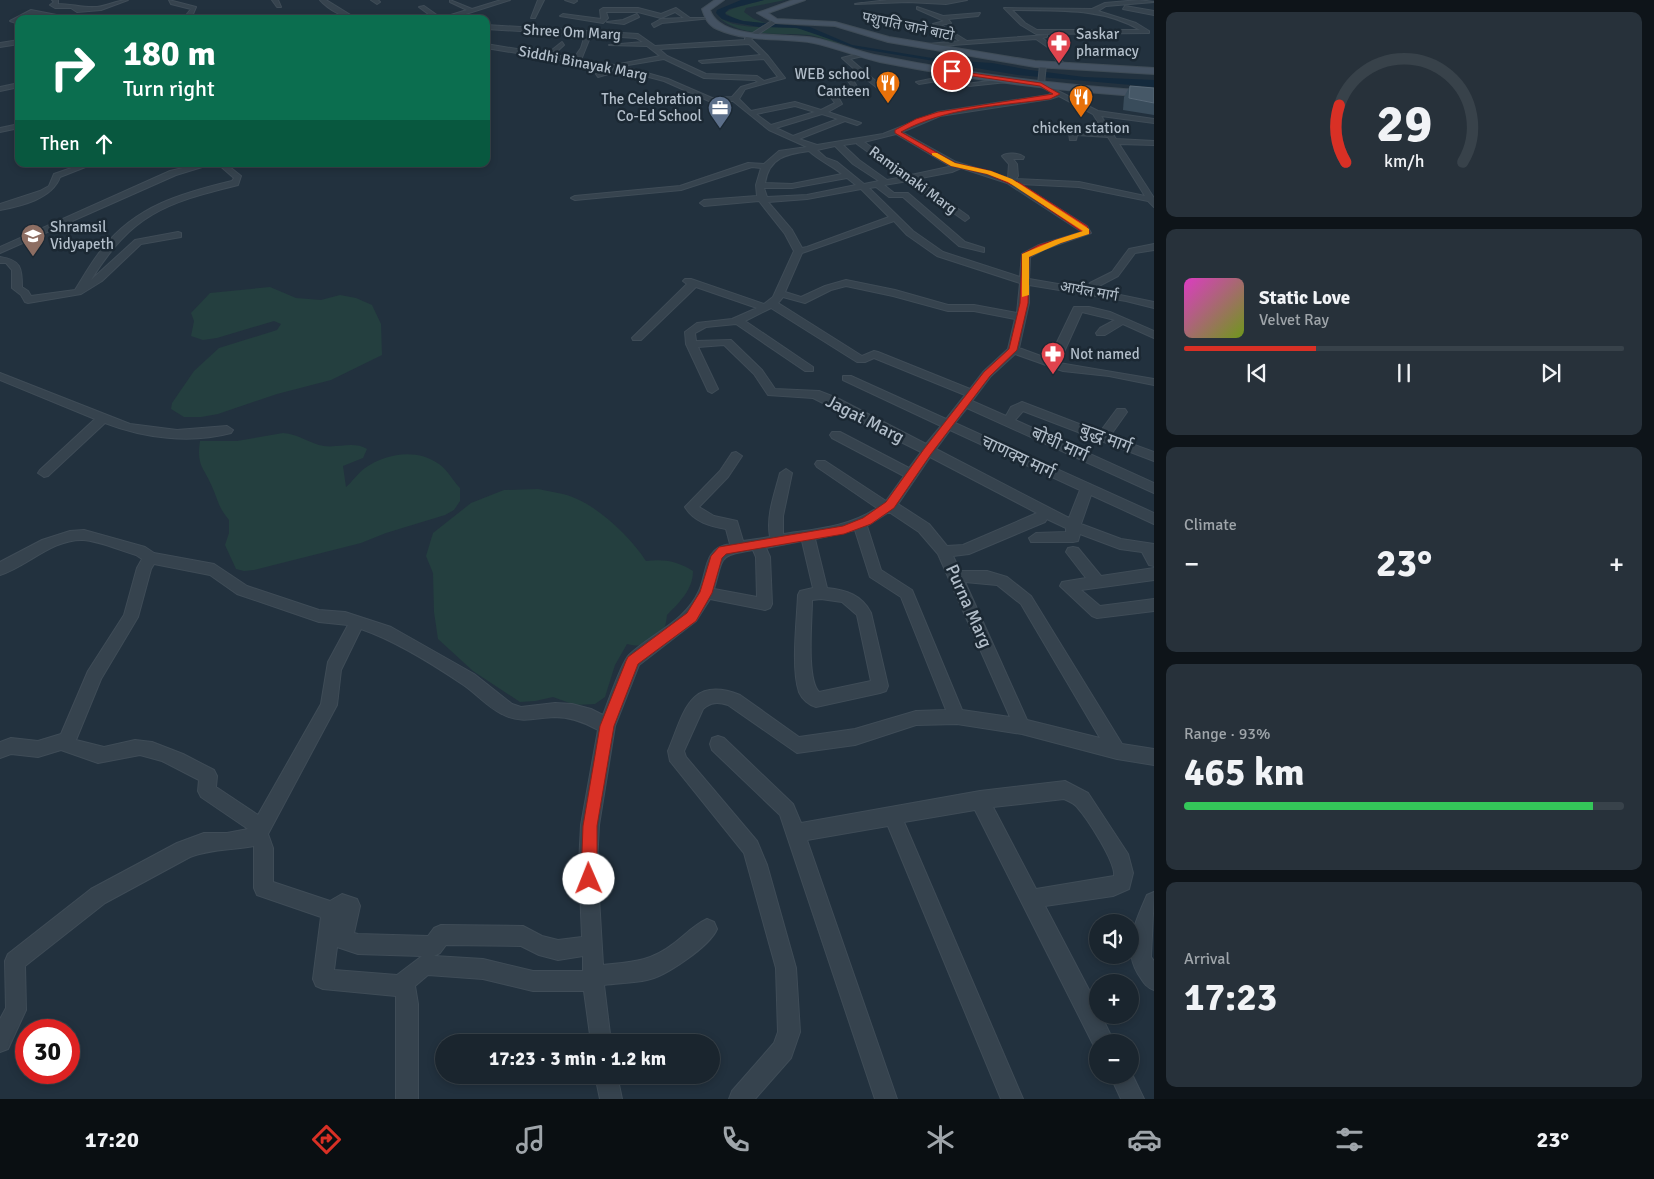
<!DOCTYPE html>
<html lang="en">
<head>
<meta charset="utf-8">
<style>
  body { margin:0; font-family:Signika,"Noto Sans Devanagari",sans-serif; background:#27313a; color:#f1f3f6; height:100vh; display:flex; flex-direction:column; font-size:19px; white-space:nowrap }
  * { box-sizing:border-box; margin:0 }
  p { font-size:16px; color:#9fa5aa }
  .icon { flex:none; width:28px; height:28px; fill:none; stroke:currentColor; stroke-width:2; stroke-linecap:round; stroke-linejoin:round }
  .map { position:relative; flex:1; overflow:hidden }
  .side { display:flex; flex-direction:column; gap:12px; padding:12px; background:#0e1419; width:500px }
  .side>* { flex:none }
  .hud { position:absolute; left:15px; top:15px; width:475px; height:152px; border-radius:10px; box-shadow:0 2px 8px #0003,0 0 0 1px #38424a; background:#0b6e4f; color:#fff; overflow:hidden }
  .tools { position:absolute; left:1089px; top:914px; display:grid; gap:10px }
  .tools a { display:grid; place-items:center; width:50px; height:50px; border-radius:50%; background:#1a252e; box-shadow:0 2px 8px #0003,0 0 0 1px #38424a; font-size:25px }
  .speed { position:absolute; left:15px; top:1019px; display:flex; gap:10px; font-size:25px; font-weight:700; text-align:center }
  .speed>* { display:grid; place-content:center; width:65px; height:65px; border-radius:50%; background:#1a252e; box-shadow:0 2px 8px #0003,0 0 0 1px #38424a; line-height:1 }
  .speed .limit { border:8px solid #d22; background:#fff; color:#111 }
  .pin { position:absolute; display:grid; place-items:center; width:42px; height:42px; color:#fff; margin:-21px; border:2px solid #fff; border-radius:50%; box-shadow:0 1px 5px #0007 }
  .me { position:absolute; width:55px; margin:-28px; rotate:359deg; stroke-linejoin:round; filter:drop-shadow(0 0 4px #0008) }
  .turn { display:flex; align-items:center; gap:18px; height:105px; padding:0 25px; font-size:22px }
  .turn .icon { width:65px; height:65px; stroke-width:2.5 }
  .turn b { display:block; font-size:35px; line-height:42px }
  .then { display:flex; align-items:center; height:48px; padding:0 25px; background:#0003; gap:10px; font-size:19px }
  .big { font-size:38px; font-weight:700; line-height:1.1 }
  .side .widget { flex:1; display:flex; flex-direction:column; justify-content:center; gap:8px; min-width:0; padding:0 18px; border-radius:10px; background:#27313a }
  .side .dial { align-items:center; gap:0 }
  .dial svg { height:130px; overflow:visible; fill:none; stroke:#38424a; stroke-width:7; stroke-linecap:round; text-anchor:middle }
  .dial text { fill:#f1f3f6; stroke:none }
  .song { display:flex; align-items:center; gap:15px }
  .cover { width:60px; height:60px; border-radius:8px; background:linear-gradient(135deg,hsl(310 70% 55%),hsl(80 70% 35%)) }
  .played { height:5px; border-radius:2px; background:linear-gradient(90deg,#d93025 30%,#38424a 30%) }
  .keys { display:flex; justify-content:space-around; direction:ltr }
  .heat { display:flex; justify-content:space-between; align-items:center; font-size:28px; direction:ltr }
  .charge { height:8px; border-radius:4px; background:linear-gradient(90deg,#34c759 93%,#38424a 0) }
  .trip { position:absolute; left:435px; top:1034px; width:285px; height:50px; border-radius:25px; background:#1a252e; box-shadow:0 2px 8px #0003,0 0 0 1px #38424a; font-weight:700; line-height:50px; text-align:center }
  .menu { display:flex; height:80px; justify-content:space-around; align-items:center; background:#0a0f12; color:#9fa5aa }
  .menu .icon { width:35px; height:35px }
  .menu .active { color:#d93025 }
  .menu b { font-size:22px; color:#f1f3f6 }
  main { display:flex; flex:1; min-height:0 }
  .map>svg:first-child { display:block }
</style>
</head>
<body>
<main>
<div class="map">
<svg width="1154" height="1099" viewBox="0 0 1154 1099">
  <rect width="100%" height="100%" fill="#22313e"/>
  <path fill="#243f3f" d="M764 0H785L746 8 744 12 754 19 768 24 737 20 725 13C730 8 754 3 764 0Z
    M717 16C739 33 776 24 802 29 816 32 832 41 846 46 834 44 822 37 809 35 778 32 742 39 717 16Z
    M270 287 296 298 321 300 340 295 356 298 372 305 381 324 382 355 331 380 277 394 218 414 201 417H184L171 409 172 403 194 371 219 348 277 330 281 324 274 321 217 338 203 340 191 336 194 321 191 313 210 293Z
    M283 433C299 434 310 444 324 446 339 448 354 441 367 449L363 458 343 466 346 487C352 482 358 473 365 468 386 453 417 448 439 464 447 469 453 481 460 488V501L454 510 445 515 386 533 361 543 254 570 244 571 236 569 225 545 229 533V520C219 508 219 503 213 489 205 468 196 467 200 441H237Z
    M538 489C551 492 565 493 577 499 602 510 631 538 646 561 664 559 677 561 693 571 693 589 680 602 667 615 665 639 651 650 627 644L615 665 605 697 595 704 575 705 553 697 535 701 520 702 473 671 438 639 434 612 433 573 426 556 433 533 471 503 504 490Z"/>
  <path fill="#142a3d" d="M741 0H764L729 9 725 13 726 15 743 21 810 27 852 45 944 60 992 63 1030 70 1084 77 1154 80V87L1018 75 856 48 797 28 759 27 731 22 722 19 716 13 717 10Z"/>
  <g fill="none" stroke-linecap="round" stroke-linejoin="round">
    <defs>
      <path id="minor" d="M52 0H58V4C72 4 82 8 97 7 108 6 117 0 128 0L101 10 77 12 71 8H55L50 5 54 2Z
        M169 0 196 7 193 14 195 19H189L187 14 191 9 171 4Z
        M272 0H278L281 7H277Z
        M320 0H326L357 19C345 19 328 9 320 0Z
        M371 0H378L380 2 377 4Z
        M450 0 472 9 501 0H510L450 19H435L419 7 424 6 441 18 467 10 450 2Z
        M538 0H544L535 18H531Z
        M565 0H576L577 1 574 3Z
        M888 0H967L946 4 908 2 855 4Z
        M1139 0 1154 2 1106 6 1098 11 1136 23 1149 31V33L1036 34 1021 25 1004 8 1092 9 1105 3ZM1012 10C1055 11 1102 7 1140 30H1037L1025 23Z
        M1125 6 1154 11V15L1123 9Z
        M917 7 943 16 980 13 978 16 948 19 951 23 941 25 967 41 1047 35V37L1042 38 1053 46 1065 66 1060 67 1049 48 1036 39 926 47 928 44 960 41 933 24 944 21 917 9Z
        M603 8H638L661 14 676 8 690 18H712L662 23 654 27 652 24 661 19 684 18 675 12 661 18 638 12H606L608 18 603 23 560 16 563 14 601 19 600 10Z
        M31 10 67 17 70 19 32 14 19 19V24L10 21Z
        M637 14 639 17 624 24 607 22 623 20Z
        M773 20 778 21 751 39 768 56 785 78 745 89 739 99 751 111 795 102 821 110 835 103 830 96 832 93 853 88 846 78 862 76 842 58 861 53 863 56 850 59 885 89 880 90 866 79 853 80 859 90 837 95 842 104 828 112 861 123 857 125 845 121 799 139 817 145 883 134 938 112 1048 95 1053 93 1038 85 1040 65 1043 63 1046 65 1044 84 1098 111 1154 119V123L1101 116 1116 139 1154 141V145L1119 144 1154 198V207L1148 201 1079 187 1020 184 1087 226 1091 233 1045 249 1030 257 1029 279 1087 289 1090 283 1112 272 1129 249 1154 244V250L1135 253 1118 276 1097 287 1096 290 1154 302V308L1126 301 1029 285V303L1019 348 1049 359 1074 307H1089L1110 312 1154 331V338L1123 324 1105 335H1097L1096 333 1100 328 1115 320 1082 312 1059 363 1154 379V385L1109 376 1063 371 1015 354 991 376 972 401 1006 416 1011 407 1022 402 1100 432 1117 409H1125L1127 412 1110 436 1154 452V461L1023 411 1015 420 1154 483V493L967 408 955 423 1154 513V524L1091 495 1081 524 1121 539 1154 544V566L1149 565 1142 552 1120 549 1080 534 1078 541 1073 542H1031L1029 538 1036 533 1066 532V528L1047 519 1045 522 969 554 953 556 960 571H987L1007 577 1031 596 1122 744 1154 749V765L1117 759 1022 734 957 724 916 725 855 745 797 753 728 705C718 702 711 702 703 709L684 751 686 757 757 841 767 865 796 968 800 1032 791 1058 755 1099H729L732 1091 774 1043 778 1032 776 968 744 853 670 761 668 751C684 713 689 675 740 695L799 737 855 729 916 711 946 710 901 597 870 577 855 530 815 539 827 588C846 590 862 595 871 613L888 686 886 691 880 693 816 707C809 705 802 699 799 692 791 668 797 621 798 595L800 591 813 588 802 541 766 548 770 557 772 604 770 608 765 610 710 599 696 621 639 665 615 726 599 825 597 864 603 965C630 962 650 962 673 944 684 936 694 925 707 919L714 922 717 929C710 946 665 977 647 980 633 983 618 983 604 985L611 1042H591L584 991H533L483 979 428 975 415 986 418 1004V1099H396V996L323 989 316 986 313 979 321 917 257 895 254 888V846C233 850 210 849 190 857L105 903 25 966 26 1010 8 1049 0 1052V1019L6 1008 5 961 8 954 91 889 177 843 204 833H227L248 829 201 797 198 791 199 780 162 761 140 755 98 763 61 750 38 757 11 754 0 758V742L11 738 38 741 61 734 88 671 124 615 137 568 142 559 136 555C119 550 99 541 83 540 52 539 28 566 0 575V562L42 540 70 531 84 530 145 547 154 553 214 564 247 586 319 610 345 612 391 627 474 674 512 704 521 707 555 703 572 704 591 709 603 715C608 703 621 663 629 655 652 633 685 622 699 591 708 571 703 548 730 544L726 529C710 526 694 522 685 507L720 471 732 453 736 452 742 456 728 477 699 507 714 516 737 521 743 541 770 537C766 515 775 493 780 473L786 469 792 473 783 516V534C816 529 849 527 877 508L817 467 815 464 817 461H825L886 501 904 476 832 438 830 435 832 432H840L909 468 921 452 813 398 768 395 754 374 724 345 698 347 718 389 712 393 708 391 686 344 685 332 697 323 732 319 757 308 696 287 641 340H633L632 338 687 284 683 281 685 279H691L764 304 773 297 794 251 785 234 759 201 704 206 700 203 704 200 757 196 756 185 761 168 752 167 681 190 575 200 571 198 575 196 680 186 748 163 764 164 779 151 807 147 769 130 733 101H709L664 81 622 70 598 77 596 74 614 69 486 48V44L547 54 562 42 564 45 553 55 574 58 581 48 585 35 486 29V25L638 34 655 46 745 40V38ZM591 35 636 38 643 42 609 45 647 46 660 56 615 65 581 60ZM749 44 761 55 699 61 702 63 764 59 778 77 764 81 757 76 706 74 667 56 659 49ZM664 59 704 78 755 80 758 82 741 87 732 97 712 98 668 79 622 66ZM1059 96 1093 114 1105 133 1073 131 1069 133 1070 140H1076L1077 135 1108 137 1145 196 1079 182 1016 179 1018 176 1017 164 1013 159H1023L1024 157C1019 153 1007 152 1002 156L1009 164 1008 178 956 162 902 132 940 116 1050 99ZM795 106 815 112 771 125 756 114ZM822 114 838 119 793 136 776 128ZM896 134 950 166H953L911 175 864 142ZM857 143V144L903 177 887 180 859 160 843 145ZM835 146 853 164 879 181 864 184 837 162 826 158 817 150ZM809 151C820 161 831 165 842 174L792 184 765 183C769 157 787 154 809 151ZM961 168 1007 183 1082 232 1039 245 1022 254 1020 277 943 252 913 231 869 188 876 187 889 197H903L959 246 984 252V248L965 242 908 193H894L884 185 908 181 965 221 969 218 968 216 916 179 952 172ZM847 178 856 185 807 195 767 197 764 188H792ZM861 189 889 217 807 247 802 248 792 230 768 202 807 199ZM894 221 907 235 937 256 1020 283 1017 313 974 305H948L895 290 846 280 825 286 801 297 785 292 802 253ZM846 286 893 296 948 311H974L1015 319 1008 349 983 372 970 389 878 352 874 351 862 356 778 303 783 297 805 303 831 290ZM771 308 857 362H865L874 358 965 395 946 419 851 376H843V380L941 426 926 444 837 398 819 391 775 389 762 370 731 340 696 341 695 333 706 327 736 324 805 371H813V367L745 321ZM950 430 1080 490 1069 518 936 449ZM930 457 1037 513 963 545 947 546 929 524 898 504ZM889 512 919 532 938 554 1010 717 962 710 912 590 881 570 867 526ZM753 550 756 557 757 597 714 589C724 555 718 556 753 550ZM154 564 210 575 237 594 319 622 348 625 328 662 321 704 258 815 216 787 217 776 214 770 183 754 152 742 135 740 104 747 76 740 101 679 138 617 151 569ZM965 582 997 585 1021 604 1100 738 1027 720ZM821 599 842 602 857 615 871 681 819 692C806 679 812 620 812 600ZM361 629C396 641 431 663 462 684 476 693 487 707 502 714 520 724 535 718 554 717 571 717 584 722 598 730L581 825 579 864 582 937 558 940 542 936 523 926 441 925 434 928 428 936 358 934 354 933 360 906 357 899 342 894 330 901 273 882V848L268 834 337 705 341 670ZM446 945 521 946 539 955 558 960 583 956V971H533L483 959 434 956 440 953ZM337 947 358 954 422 956 397 975 334 970Z
        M19 40V44L0 47V43Z
        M951 70 956 71 949 79 919 84 916 82 945 76Z
        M1005 79 1007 82 969 86 966 84Z
        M19 83V87L0 91V87Z
        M19 124V128L0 132V128Z
        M83 164H93L60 177C52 199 21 206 0 210V204L40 191 49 186 54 174Z
        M200 164H212L176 175 0 253V247L170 171Z
        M218 164H226L241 176 238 185C165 203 132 214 91 280L135 240 178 232 181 233V237L141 244 102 281 81 294 28 303 25 302 21 295 12 288V270L6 263H0V257C21 260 22 268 22 287L28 291 31 296 75 290C84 276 92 261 103 248 136 206 182 193 232 181L234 178Z
        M0 373 130 424 177 430 227 426 233 430 231 433C190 444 144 438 105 423L48 476 44 477 38 473 40 470 95 419 0 380Z
        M1073 547 1078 548 1101 576 1154 568V580L1081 590 1100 606 1154 599V611L1097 618 1092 616 1060 586 1062 582 1086 578 1066 552 1068 548Z
        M718 736 724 738 793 804 801 823 980 791 1065 781 1088 793 1128 854 1133 873 1129 889 1113 896 1045 906 1098 1007V1015H1101L1114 1042H1098L1096 1050 975 810 904 822 1023 1099H1001L888 826 807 840 897 1099H875L780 815 712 750 710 744 712 738ZM1064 799C1068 801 1074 803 1077 807 1087 818 1116 862 1114 876L1036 889 993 807Z
        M1154 892 1151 957 1154 961V990C1145 987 1143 981 1138 974 1122 947 1136 921 1147 895Z
        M1130 1070 1144 1099H1121L1110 1075H1130Z
        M595 1075H617L622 1099H600Z"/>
      <path id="secondary" d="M715 0H724L710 10C720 41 787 33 814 38 836 42 857 52 880 56 970 74 1062 86 1154 91V97C1062 92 971 80 880 62 858 57 837 48 814 43 783 37 748 43 717 29 708 25 705 18 702 9Z
        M793 0H805L768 13 777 19 835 22 889 37 1035 61 1154 68V74L1035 67 888 42 835 26 775 23 757 13Z"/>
    </defs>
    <use href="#minor" stroke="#3f4c57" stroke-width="2"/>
    <use href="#secondary" stroke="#3f4c57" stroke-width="2"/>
    <use href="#minor" fill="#36434e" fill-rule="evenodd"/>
    <use href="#secondary" fill="#445262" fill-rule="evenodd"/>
  </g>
  <path fill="#394c5b" d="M1130 86 1154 88V115L1123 110 1124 97Z"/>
  <path fill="#465867" stroke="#576877" d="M1130 86 1154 88V103L1129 98Z"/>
  <path fill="#d93025" stroke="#8d1f18" d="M950 70 1041 83 1060 94 1050 99C1000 106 946 107 901 132L955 163 991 171 1020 183 1087 226 1090 233 1045 248 1029 257 1028 303 1017 350 990 376 931 454 894 508 871 524 844 534 726 554 722 558 712 593 696 621 638 664 614 726 597 826V879L594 884 589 887 583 884 581 879 583 826 600 726 626 661 628 657 687 613 700 592 711 556 719 547 843 526 863 518 886 502 924 449 984 372 1009 349 1020 303 1022 254 1039 245 1082 232 1015 186 987 174 951 166 895 133V130L916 119 938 112 1053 94 1040 86 952 73Z"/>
  <path fill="#f59e0b" d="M932 153H937L955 163 991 171 1012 179 1089 229V234L1061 243 1029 257V295L1022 297V254L1055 240 1083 231 1008 182 987 174 951 166 932 155Z"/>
  <defs>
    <symbol id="pharmacy-pin" viewBox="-11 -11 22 30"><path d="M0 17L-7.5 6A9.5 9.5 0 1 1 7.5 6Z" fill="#e0444e" stroke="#1b2833"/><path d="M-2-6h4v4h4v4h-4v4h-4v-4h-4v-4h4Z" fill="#fff"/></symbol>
    <symbol id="restaurant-pin" viewBox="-11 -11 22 30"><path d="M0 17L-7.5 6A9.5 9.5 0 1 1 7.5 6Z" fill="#e8710a" stroke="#1b2833"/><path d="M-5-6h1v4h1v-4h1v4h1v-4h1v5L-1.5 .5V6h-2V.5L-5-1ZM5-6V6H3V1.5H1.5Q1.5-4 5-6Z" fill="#fff"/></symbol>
    <symbol id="office-pin" viewBox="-11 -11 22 30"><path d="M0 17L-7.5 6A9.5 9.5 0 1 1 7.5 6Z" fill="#5c6f8a" stroke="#1b2833"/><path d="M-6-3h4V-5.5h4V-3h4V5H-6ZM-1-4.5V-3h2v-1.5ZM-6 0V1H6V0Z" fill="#fff"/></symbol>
    <symbol id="school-pin" viewBox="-11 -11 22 30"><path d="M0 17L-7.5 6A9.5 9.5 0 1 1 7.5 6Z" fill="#8d6e63" stroke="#1b2833"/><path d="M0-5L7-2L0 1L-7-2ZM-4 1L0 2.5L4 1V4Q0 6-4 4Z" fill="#fff"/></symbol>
  </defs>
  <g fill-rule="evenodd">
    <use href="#pharmacy-pin" x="1045" y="29" width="28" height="38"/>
    <use href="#restaurant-pin" x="874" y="69" width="28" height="38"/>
    <use href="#restaurant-pin" x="1067" y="83" width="28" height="38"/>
    <use href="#office-pin" x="706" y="94" width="28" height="38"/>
    <use href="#school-pin" x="19" y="222" width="28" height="38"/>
    <use href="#pharmacy-pin" x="1039" y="340" width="28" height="38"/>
  </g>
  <g text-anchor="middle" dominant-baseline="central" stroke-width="5" stroke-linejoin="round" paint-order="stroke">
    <g font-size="15" fill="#b2beca" stroke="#1b2833">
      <text transform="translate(908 26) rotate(12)">पशुपति जाने बाटो</text>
      <text transform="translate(572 32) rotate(3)">Shree Om Marg</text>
      <text transform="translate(583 63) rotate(11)">Siddhi Binayak Marg</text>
      <text transform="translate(913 180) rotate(36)">Ramjanaki Marg</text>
      <text transform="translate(1089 291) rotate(10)">आर्यल मार्ग</text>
    </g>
    <g font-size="15" fill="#b2beca" stroke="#1b2833" text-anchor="start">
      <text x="1076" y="34">Saskar<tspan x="1076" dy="17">pharmacy</tspan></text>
      <text x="870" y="74" text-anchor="end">WEB school<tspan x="870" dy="17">Canteen</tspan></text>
      <text x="702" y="99" text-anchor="end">The Celebration<tspan x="702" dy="17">Co-Ed School</tspan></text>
      <text x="1081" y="128" text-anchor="middle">chicken station</text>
      <text x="50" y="227">Shramsil<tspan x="50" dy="17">Vidyapeth</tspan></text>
      <text x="1070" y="354">Not named</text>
    </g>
    <g font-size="18" fill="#b2beca" stroke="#1b2833">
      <text transform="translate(865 419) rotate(27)">Jagat Marg</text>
      <text transform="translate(1106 438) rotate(21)">बुद्ध मार्ग</text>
      <text transform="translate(1060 444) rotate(24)">बोधी मार्ग</text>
      <text transform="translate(1018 457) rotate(25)">चाणक्य मार्ग</text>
      <text transform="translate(969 606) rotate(66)">Purna Marg</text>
    </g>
  </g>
</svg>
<div class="tools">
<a><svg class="icon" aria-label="sound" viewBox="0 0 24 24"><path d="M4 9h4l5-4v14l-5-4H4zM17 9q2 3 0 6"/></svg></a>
<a>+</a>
<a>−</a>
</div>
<div class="speed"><div class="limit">30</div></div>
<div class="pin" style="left:952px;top:71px;background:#d93025"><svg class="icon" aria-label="arrive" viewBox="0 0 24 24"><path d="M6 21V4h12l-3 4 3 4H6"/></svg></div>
<svg class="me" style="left:589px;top:879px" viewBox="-20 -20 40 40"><circle r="19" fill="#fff"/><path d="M0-13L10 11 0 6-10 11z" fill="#d93025"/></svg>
<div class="trip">17:23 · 3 min · 1.2 km</div>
<div class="hud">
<div class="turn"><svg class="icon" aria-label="right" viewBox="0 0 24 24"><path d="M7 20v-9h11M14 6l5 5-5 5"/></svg><div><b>180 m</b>Turn right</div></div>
<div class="then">Then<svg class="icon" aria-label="ahead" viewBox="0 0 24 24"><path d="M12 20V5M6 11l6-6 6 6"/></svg></div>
</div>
</div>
<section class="side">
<div class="widget dial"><svg viewBox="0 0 100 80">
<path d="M14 69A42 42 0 1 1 86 69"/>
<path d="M14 69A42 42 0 0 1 10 34" stroke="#d93025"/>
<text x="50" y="56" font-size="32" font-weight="700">29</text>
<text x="50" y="72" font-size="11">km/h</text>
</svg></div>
<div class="widget">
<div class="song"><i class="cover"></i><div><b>Static Love</b><p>Velvet Ray</p></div></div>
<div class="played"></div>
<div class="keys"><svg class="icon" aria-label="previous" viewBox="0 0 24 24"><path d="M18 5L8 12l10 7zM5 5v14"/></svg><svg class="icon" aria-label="pause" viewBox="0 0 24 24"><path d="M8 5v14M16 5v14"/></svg><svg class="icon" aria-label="next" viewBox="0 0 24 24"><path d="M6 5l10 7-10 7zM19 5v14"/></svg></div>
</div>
<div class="widget"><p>Climate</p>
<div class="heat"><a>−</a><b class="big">23°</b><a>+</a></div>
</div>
<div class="widget"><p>Range · 93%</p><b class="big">465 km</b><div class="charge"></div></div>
<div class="widget"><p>Arrival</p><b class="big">17:23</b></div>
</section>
</main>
<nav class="menu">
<b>17:20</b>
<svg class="icon active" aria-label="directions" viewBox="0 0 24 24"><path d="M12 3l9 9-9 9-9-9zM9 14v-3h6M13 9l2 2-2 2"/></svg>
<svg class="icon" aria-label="music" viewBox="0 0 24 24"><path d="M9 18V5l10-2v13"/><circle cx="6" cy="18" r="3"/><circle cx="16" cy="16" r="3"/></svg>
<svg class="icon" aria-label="phone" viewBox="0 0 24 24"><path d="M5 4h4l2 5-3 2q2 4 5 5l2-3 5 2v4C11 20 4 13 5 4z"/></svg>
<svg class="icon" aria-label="climate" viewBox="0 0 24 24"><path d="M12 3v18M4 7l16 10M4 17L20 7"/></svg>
<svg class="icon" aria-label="car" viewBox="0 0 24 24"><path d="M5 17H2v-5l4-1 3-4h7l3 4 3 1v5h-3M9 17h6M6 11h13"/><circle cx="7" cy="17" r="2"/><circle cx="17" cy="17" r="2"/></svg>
<svg class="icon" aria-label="filters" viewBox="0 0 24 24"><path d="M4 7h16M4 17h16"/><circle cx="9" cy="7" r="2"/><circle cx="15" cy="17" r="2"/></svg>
<b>23°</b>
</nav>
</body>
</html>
